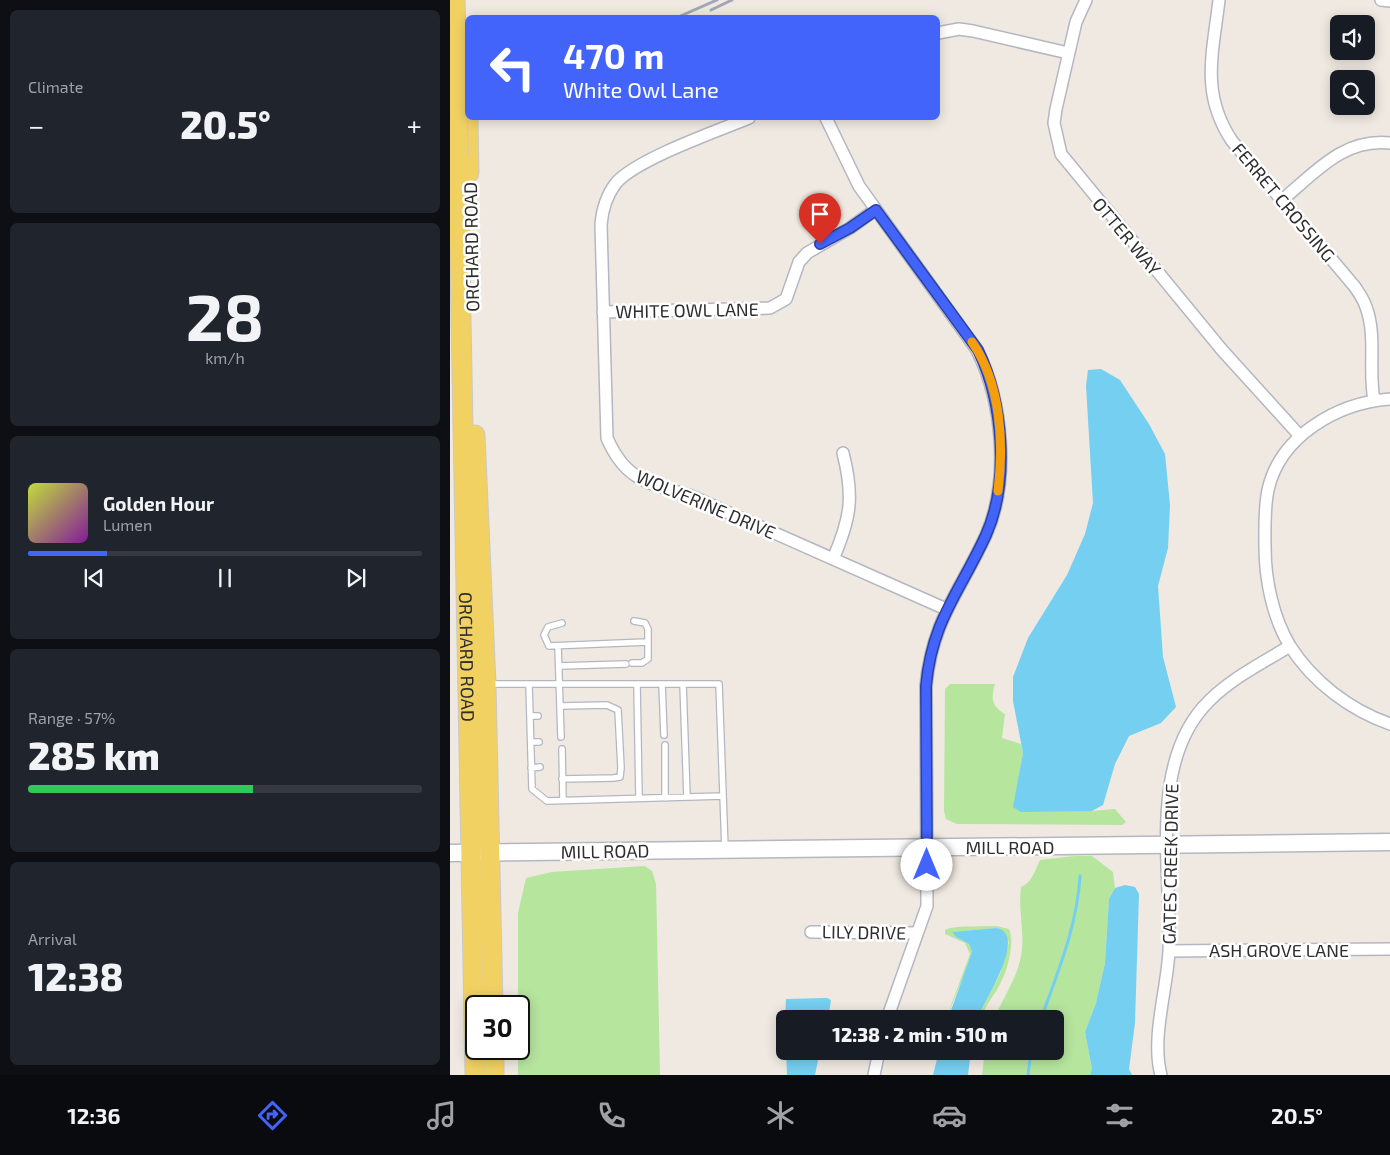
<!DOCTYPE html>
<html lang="en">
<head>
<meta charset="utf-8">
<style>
  body { margin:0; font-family:"Exo 2",sans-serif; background:#20242c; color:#f1f3f6; height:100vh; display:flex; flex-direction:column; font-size:19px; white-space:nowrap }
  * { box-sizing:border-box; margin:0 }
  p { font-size:16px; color:#9ea1a6 }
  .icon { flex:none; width:28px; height:28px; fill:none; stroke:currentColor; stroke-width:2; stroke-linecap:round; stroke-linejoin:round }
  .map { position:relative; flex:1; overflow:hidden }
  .panel { display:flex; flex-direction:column; gap:10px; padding:10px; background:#0d0f14; width:450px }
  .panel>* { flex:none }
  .hud { position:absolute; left:15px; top:15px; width:475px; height:105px; border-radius:8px; box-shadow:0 2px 12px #0003; background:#4264fb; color:#fff; overflow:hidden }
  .tools { position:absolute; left:880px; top:15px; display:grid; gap:10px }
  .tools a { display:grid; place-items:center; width:45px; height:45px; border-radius:8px; background:#171b24; box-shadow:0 2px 12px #0003; font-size:25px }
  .speed { position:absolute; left:15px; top:995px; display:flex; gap:10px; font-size:25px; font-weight:700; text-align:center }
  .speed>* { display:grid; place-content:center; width:65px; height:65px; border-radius:50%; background:#171b24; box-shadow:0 2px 12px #0003; line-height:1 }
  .speed .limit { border:2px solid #111; border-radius:8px; background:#fff; color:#111 }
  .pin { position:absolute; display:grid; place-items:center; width:42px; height:42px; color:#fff; margin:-51px -21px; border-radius:50% 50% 50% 0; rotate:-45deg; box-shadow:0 0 5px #0007 }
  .pin .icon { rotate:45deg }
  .me { position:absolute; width:55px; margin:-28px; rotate:0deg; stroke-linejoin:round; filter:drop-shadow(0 0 4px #0008) }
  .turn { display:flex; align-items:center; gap:18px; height:105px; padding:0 15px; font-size:22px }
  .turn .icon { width:65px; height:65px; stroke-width:2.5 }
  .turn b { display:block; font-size:35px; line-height:42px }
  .big { font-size:38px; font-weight:800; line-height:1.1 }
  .panel .widget { flex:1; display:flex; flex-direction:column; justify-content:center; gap:8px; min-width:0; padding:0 18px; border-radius:8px; background:#20242c }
  .panel .dial { align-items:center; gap:0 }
  .dial b { font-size:65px; line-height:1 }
  .song { display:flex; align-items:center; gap:15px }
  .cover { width:60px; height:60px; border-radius:8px; background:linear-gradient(135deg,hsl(70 70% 55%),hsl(290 70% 35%)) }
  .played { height:5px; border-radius:2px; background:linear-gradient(90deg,#4264fb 20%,#363941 20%) }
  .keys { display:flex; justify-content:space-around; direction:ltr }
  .heat { display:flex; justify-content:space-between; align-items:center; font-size:28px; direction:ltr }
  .charge { height:8px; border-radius:4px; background:linear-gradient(90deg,#34c759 57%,#363941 0) }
  .trip { position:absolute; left:326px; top:1010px; width:288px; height:50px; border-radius:8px; background:#171b24; box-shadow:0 2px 12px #0003; font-weight:800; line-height:50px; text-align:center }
  .menu { display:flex; height:80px; justify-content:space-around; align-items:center; background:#090b0e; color:#9ea1a6 }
  .menu .icon { width:35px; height:35px }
  .menu .selected { color:#4264fb }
  .menu b { font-size:22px; color:#f1f3f6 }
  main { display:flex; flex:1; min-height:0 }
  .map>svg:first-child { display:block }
</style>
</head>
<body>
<main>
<section class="panel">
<div class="widget"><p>Climate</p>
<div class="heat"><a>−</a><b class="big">20.5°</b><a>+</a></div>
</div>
<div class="widget dial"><b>28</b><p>km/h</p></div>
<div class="widget">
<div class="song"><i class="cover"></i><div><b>Golden Hour</b><p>Lumen</p></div></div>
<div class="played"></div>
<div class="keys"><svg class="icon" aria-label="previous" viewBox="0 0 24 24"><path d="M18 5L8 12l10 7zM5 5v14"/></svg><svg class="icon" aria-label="pause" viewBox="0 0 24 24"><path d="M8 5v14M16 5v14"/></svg><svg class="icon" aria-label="next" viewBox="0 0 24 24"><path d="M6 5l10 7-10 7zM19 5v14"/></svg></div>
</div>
<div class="widget"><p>Range · 57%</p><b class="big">285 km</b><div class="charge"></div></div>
<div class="widget"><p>Arrival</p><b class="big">12:38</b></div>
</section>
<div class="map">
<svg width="940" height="1075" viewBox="0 0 940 1075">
  <rect width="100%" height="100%" fill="#efe9e1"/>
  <path fill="#b6e59e" d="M500 684H545C541 698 541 706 555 714L552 738 571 744 573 753 564 807 642 811 665 809 676 822 672 825 507 824 496 819 494 811 495 689Z
    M625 856H642L663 872 665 888 659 899 655 963 646 1003 635 1032 642 1069 640 1075H532L535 1051H605V1019H544C554 995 569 976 572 950 574 928 568 908 571 887 582 883 585 870 590 860Z
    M195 866 202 871 206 884 210 1075H68V913L76 878 102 872Z
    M546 926 559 929C565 942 558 967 552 980 546 994 535 1004 531 1019H527L550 974 559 942 546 928 502 932 506 937 519 944 522 952 520 961 496 1019 520 954 515 943 495 934V930C502 925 534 927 546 926Z"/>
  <path fill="#75cff0" d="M651 369 670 380 699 424 715 454 720 505 718 548 708 586 713 657 726 707 711 723 679 736 665 764 653 805 642 811 571 812 563 807 573 753 563 701V677L578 638 617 575 635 534 643 503 636 386 638 370Z
    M675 885 685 887 689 894 685 1023 679 1069 682 1075H640L642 1069 635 1032 646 1003 655 963 659 899 665 888Z
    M546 928C579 933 534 1002 527 1019H498L522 952 519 944 506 937 502 932Z
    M377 998 381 1000 378 1019H335L336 999Z
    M336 1051H370L365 1075H337Z
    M489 1051H521L518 1075H483Z"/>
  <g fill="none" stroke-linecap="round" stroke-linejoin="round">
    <path stroke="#75cff0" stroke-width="3" d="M591 1019C608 971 627 927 630 876
      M578 1075 581 1051"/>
    <defs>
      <path id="lane" d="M112 623 98 627 94 635 99 646 197 642
        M108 646 111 737
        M182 663H192L198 659V629L195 623 184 621
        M109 666 176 664
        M39 684H269L275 849
        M79 684 82 789 97 801 273 796
        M187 684 189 798
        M212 684 214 735
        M233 684 237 797
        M111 706 157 705 168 710 171 768 170 777 163 778 112 779
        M80 716H88
        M81 742H89
        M215 745V798
        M112 749 113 800
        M81 768 90 767"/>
      <path id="street" d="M636 0 626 22 606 109 604 123 611 154 772 350 850 436
        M769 0C763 53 750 93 782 141L905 287C909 293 914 300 916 307 927 336 918 370 924 400
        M931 0 940 1
        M488 33 509 29 523 31 618 53
        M299 118C267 131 187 159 166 183 157 195 152 211 151 225L157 438C176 482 200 483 241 496L496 609
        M376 118 409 186 527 350C553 402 560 481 536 535 510 592 482 620 476 686L477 906 437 1019
        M832 200C865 173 893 138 940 143
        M153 312 320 308 336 299 349 262 357 253 400 228 425 210
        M940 399C887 403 830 436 818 490 814 509 815 529 815 547 815 580 823 618 840 646 863 682 900 710 940 724
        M383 559C401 518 404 496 393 453
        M361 932 467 933
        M719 951 940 949
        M424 1075 429 1051
        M711 1075C701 1038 717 990 719 951 722 872 697 762 759 701 782 678 812 663 840 646"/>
      <path id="secondary" d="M0 853 940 842"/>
      <g id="primary">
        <path d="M5 0 7 62"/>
        <path d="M18 118 19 173"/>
        <path id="s1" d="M8 156 25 1075"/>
        <path d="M25 435 36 684 43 1006"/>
        <path d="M44 1049V1075"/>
      </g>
    </defs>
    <use href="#lane" stroke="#b4b7c1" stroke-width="8"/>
    <use href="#street" stroke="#b4b7c1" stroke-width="14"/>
    <use href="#secondary" stroke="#b4b7c1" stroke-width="19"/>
    <use href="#primary" stroke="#c9c9c9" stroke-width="21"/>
    <use href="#lane" stroke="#fff" stroke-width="5.5"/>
    <use href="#street" stroke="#fff" stroke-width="11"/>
    <use href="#secondary" stroke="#fff" stroke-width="16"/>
    <use href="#primary" stroke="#f2d163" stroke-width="19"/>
    <path stroke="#a3a6b8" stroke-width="3" d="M261 10 282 0
      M226 18 267 0
      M0 115 18 108"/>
    <defs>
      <path id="primary-bridge" d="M7 62 8 156"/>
    </defs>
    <use href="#primary-bridge" stroke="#c9c9c9" stroke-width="21" stroke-linecap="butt"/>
    <use href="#primary-bridge" stroke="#f2d163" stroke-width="19"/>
  </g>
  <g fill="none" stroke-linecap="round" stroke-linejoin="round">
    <defs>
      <path id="route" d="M370 244 400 228 426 210 528 350C553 402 560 481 536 535 510 592 482 620 476 686L477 865"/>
    </defs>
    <use href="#route" stroke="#2b41a3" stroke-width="12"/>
    <use href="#route" stroke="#4264fb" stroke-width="9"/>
    <path stroke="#f59e0b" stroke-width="9" d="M522 342C551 384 554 442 548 491"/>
  </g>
  <g text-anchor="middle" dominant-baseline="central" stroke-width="5" stroke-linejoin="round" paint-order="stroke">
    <g font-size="18" fill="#2e2e2e" stroke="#fff">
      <text transform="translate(834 202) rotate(50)">FERRET CROSSING</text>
      <text transform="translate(677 236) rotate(50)">OTTER WAY</text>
      <text transform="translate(21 247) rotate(-91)">ORCHARD ROAD</text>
      <text transform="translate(237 310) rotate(-1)">WHITE OWL LANE</text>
      <text transform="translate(256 504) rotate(23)">WOLVERINE DRIVE</text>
      <text stroke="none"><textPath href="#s1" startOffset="501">ORCHARD ROAD</textPath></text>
      <text x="560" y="847">MILL ROAD</text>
      <text transform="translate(155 851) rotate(-1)">MILL ROAD</text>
      <text transform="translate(720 864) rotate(-89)">GATES CREEK DRIVE</text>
      <text transform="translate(414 932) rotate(1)">LILY DRIVE</text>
      <text x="829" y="950">ASH GROVE LANE</text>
    </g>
  </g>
</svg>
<div class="tools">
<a><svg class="icon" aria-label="sound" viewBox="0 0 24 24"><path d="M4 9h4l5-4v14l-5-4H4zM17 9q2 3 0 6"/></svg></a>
<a><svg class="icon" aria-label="search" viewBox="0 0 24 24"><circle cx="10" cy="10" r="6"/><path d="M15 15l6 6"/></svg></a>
</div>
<div class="speed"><div class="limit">30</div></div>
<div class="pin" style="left:370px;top:244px;background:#d93025"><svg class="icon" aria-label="arrive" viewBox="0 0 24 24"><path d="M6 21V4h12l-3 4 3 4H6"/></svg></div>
<svg class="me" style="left:477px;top:865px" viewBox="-20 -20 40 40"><circle r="19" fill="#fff"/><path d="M0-13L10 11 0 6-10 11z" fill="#4264fb"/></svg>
<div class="trip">12:38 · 2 min · 510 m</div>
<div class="hud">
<div class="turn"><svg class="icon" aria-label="left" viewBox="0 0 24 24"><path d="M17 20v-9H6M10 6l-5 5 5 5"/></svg><div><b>470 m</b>White Owl Lane</div></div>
</div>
</div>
</main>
<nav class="menu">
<b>12:36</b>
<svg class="icon selected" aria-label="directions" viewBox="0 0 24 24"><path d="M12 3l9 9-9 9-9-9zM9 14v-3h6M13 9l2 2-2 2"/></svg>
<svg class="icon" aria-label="music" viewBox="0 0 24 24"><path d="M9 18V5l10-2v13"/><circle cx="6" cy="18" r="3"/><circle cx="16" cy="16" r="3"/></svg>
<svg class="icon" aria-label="phone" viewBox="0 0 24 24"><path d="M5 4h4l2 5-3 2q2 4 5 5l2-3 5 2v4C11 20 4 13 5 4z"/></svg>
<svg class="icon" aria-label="climate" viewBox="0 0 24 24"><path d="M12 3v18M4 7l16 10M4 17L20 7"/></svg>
<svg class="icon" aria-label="car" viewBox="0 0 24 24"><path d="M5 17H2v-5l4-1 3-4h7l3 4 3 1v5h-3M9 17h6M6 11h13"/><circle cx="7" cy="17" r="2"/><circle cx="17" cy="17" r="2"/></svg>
<svg class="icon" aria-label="filters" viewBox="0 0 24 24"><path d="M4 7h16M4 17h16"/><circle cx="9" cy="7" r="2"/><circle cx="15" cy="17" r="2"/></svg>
<b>20.5°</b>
</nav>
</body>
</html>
